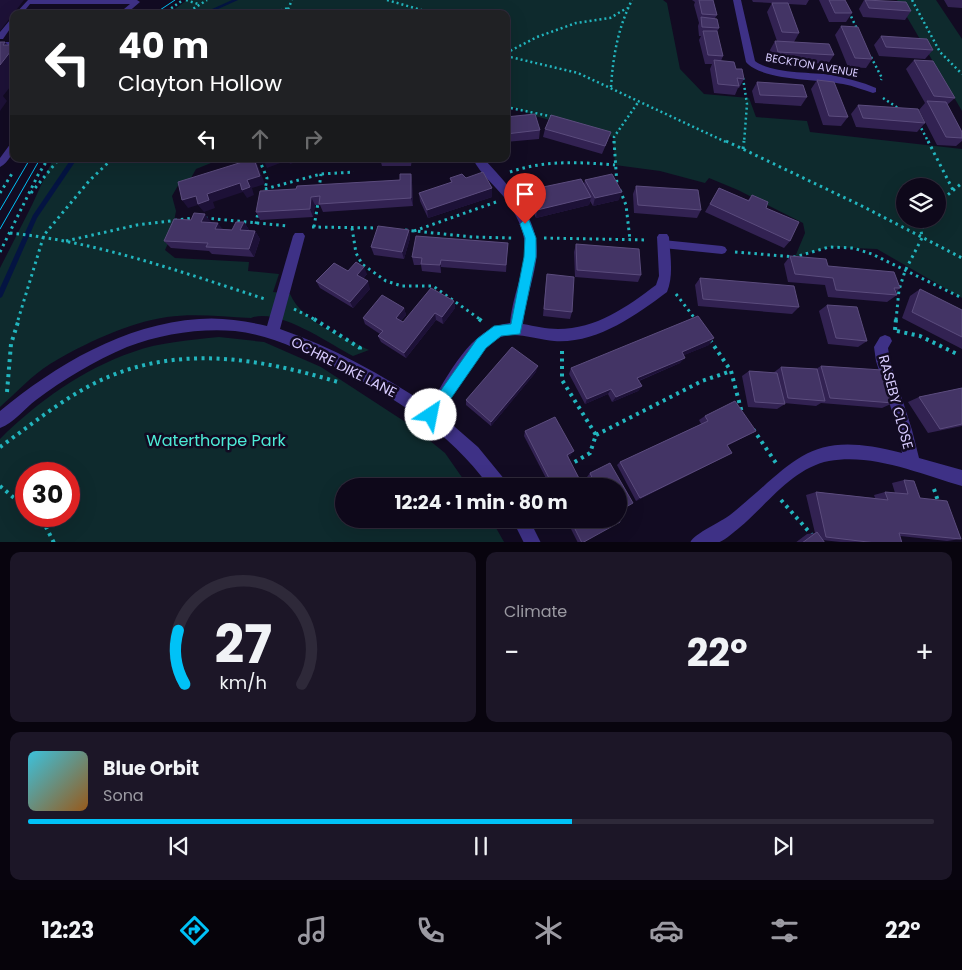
<!DOCTYPE html>
<html lang="en">
<head>
<meta charset="utf-8">
<style>
  body { margin:0; font-family:Poppins,sans-serif; background:#1c1627; color:#f1f3f6; height:100vh; display:flex; flex-direction:column; font-size:19px; white-space:nowrap }
  * { box-sizing:border-box; margin:0 }
  p { font-size:16px; color:#9b9aa2 }
  .icon { flex:none; width:28px; height:28px; fill:none; stroke:currentColor; stroke-width:2; stroke-linecap:round; stroke-linejoin:round }
  .map { position:relative; height:542px; overflow:hidden }
  .drawer { display:flex; flex-direction:column; gap:10px; padding:10px; background:#08040e; flex:1 }
  .drawer>* { flex:none }
  .top-card { position:absolute; left:10px; top:10px; width:500px; height:152px; border-radius:10px; box-shadow:0 5px 20px #0002,0 0 0 1px #2e2939; background:#202124; color:#fff; overflow:hidden }
  .controls { position:absolute; left:896px; top:178px; display:grid; gap:10px }
  .controls a { display:grid; place-items:center; width:50px; height:50px; border-radius:50%; background:#0e081a; box-shadow:0 5px 20px #0002,0 0 0 1px #2e2939; font-size:25px }
  .speed { position:absolute; left:15px; top:462px; display:flex; gap:10px; font-size:25px; font-weight:700; text-align:center }
  .speed>* { display:grid; place-content:center; width:65px; height:65px; border-radius:50%; background:#0e081a; box-shadow:0 5px 20px #0002,0 0 0 1px #2e2939; line-height:1 }
  .speed .limit { border:8px solid #d22; background:#fff; color:#111 }
  .pin { position:absolute; display:grid; place-items:center; width:42px; height:42px; color:#fff; margin:-51px -21px; border-radius:50% 50% 50% 0; rotate:-45deg; box-shadow:0 0 5px #0007 }
  .pin .icon { rotate:45deg }
  .me { position:absolute; width:55px; margin:-28px; rotate:34deg; stroke-linejoin:round; filter:drop-shadow(0 0 4px #0008) }
  .turn { display:flex; align-items:center; gap:18px; height:105px; padding:0 25px; font-size:22px }
  .turn .icon { width:65px; height:65px; stroke-width:2.5 }
  .turn b { display:block; font-size:35px; line-height:42px }
  .lanes { display:flex; align-items:center; height:48px; padding:0 25px; background:#0003; justify-content:center; gap:25px; direction:ltr }
  .lanes .off { opacity:.35 }
  .big { font-size:38px; font-weight:700; line-height:1.1 }
  .drawer .card { flex:1; display:flex; flex-direction:column; justify-content:center; gap:8px; min-width:0; padding:0 18px; border-radius:10px; background:#1c1627 }
  .drawer .dial { align-items:center; gap:0 }
  .dial svg { height:130px; overflow:visible; fill:none; stroke:#2e2939; stroke-width:7; stroke-linecap:round; text-anchor:middle }
  .dial text { fill:#f1f3f6; stroke:none }
  .song { display:flex; align-items:center; gap:15px }
  .cover { width:60px; height:60px; border-radius:8px; background:linear-gradient(135deg,hsl(190 70% 55%),hsl(30 70% 35%)) }
  .played { height:5px; border-radius:2px; background:linear-gradient(90deg,#00c2f7 60%,#2e2939 60%) }
  .keys { display:flex; justify-content:space-around; direction:ltr }
  .heat { display:flex; justify-content:space-between; align-items:center; font-size:28px; direction:ltr }
  .drawer .tiles { flex:1; display:grid; gap:10px; grid-template-columns:1fr 1fr }
  .card:last-child { grid-column:span 2 }
  .trip { position:absolute; left:335px; top:478px; width:292px; height:50px; border-radius:25px; background:#0e081a; box-shadow:0 5px 20px #0002,0 0 0 1px #2e2939; font-weight:700; line-height:50px; text-align:center }
  .menu { display:flex; height:80px; justify-content:space-around; align-items:center; background:#06030a; color:#9b9aa2 }
  .menu .icon { width:35px; height:35px }
  .menu .selected { color:#00c2f7 }
  .menu b { font-size:22px; color:#f1f3f6 }
  .map>svg:first-child { display:block }
</style>
</head>
<body>
<div class="map">
<svg width="962" height="543" viewBox="0 0 962 543">
  <rect width="100%" height="100%" fill="#120b22"/>
  <path fill="#0e2a2d" fill-rule="evenodd" d="M187 0H663L667 3 680 69 704 94 749 98 756 117 807 121 810 132 962 149V298L877 249 829 247 795 257 805 233 803 223 738 190 709 178 705 183 660 171 615 165 613 137 535 116 516 108H506V14H168ZM905 186H938V219H905Z
    M897 0H936L962 39V111Z
    M53 159H221L196 169 191 178 180 182 172 196 176 211 171 237 165 250 175 258 249 262 248 271 279 274 273 292 290 294C303 323 342 336 369 350L353 356C328 343 278 307 251 318 223 317 195 313 167 317 130 322 81 345 50 364 32 375 16 393 0 407V268L32 205Z
    M219 337 264 342 321 367 413 427 445 453 468 486H344V519H491L504 542H0V439C37 402 83 369 133 352 160 342 191 340 219 337ZM26 474H69V516H26Z"/>
  <g fill="none" stroke-linecap="round" stroke-linejoin="round">
    <path fill="#041442" fill-rule="evenodd" d="M232 0H238L207 14H201Z
      M71 159H77L37 218 3 295 2 297 0 298V288L33 215Z"/>
    <path stroke="#22b5be" stroke-width="2.5" stroke-dasharray="2 3" stroke-linecap="butt" d="M186 0 198 4
      M387 0 435 14
      M912 0 940 52 962 74
      M849 12 857 29
      M163 14 183 0
      M185 14 207 0
      M271 14 288 8
      M286 14 292 0
      M506 53 537 37 576 23 610 18 627 8
      M506 56 578 73 728 143
      M871 57 882 78 881 80
      M743 78 747 104 744 143
      M611 87C613 56 618 28 632 0
      M883 98 901 110
      M506 107 554 117
      M919 124 929 143
      M614 143V137L639 101"/>
    <path stroke="#22b5be" stroke-width="3" stroke-dasharray="2.5 4" stroke-linecap="butt" d="M614 141 617 185
      M726 141 864 207 962 258
      M928 141 953 190
      M743 149 744 141
      M259 159 267 178 265 190
      M510 172C545 160 579 162 615 165
      M265 189 321 174 354 172
      M319 189 321 174
      M620 190 626 205 630 240
      M0 193 13 172
      M31 193 59 159
      M938 203 962 183
      M205 218 288 226
      M256 224 258 212
      M312 227 381 228
      M314 227 318 203
      M352 228 356 253 362 264 386 281 402 286H433L481 320
      M405 230 473 237 513 238
      M414 231 496 202
      M10 233C99 242 181 272 265 299
      M544 238 648 240
      M66 241 137 225 194 218
      M0 252 38 175 48 159
      M735 252 795 257 829 247 853 248 872 254 962 298
      M676 294 696 320
      M294 309 316 320
      M18 320 44 235 89 181 112 159
      M896 320 899 290 905 271 922 238 921 230 927 219"/>
    <path stroke="#22b5be" stroke-width="4" stroke-dasharray="3 4.5" stroke-linecap="butt" d="M314 319 360 348 359 353
      M479 319 483 322
      M895 330 896 319
      M897 331 920 336 957 354
      M710 340 731 371 742 413
      M562 351V380L596 435 590 453 568 466
      M7 392 11 344 19 319
      M753 429 776 463
      M596 435 702 381 731 371
      M0 447C31 425 61 400 95 383 175 343 260 358 341 383
      M0 486 26 508
      M533 486 549 477
      M934 489 939 504
      M781 500 819 543
      M35 516 46 527 54 543"/>
    <path fill="#3e3186" fill-rule="evenodd" d="M28 0H137L140 2 126 14H118L130 4H30L22 14H15Z
      M14 19V23L3 39H0V32L10 20Z
      M0 42H14V46H0Z
      M14 142C14 152 9 162 0 167V158L11 143Z
      M663 240 722 246 725 247 727 250 725 253 722 254 663 248 660 247 658 244 660 241Z"/>
    <path fill="#3e3186" fill-rule="evenodd" d="M733 0H741L755 61C772 74 810 72 831 75 847 78 862 82 876 88V92L873 93C863 90 854 86 843 84 819 79 762 81 746 62Z
      M473 159H484C509 186 543 221 536 261 533 282 525 302 523 324 535 326 546 329 558 329 596 329 627 307 656 285L659 276 657 237 659 234H667L669 237C670 255 674 275 667 292 635 316 596 344 554 341 540 340 513 331 501 337 475 349 455 391 440 414L478 447 505 480 507 486H489C448 431 396 398 335 367 303 351 271 335 235 331 200 328 161 334 127 347 94 361 64 379 36 400 24 409 14 423 0 428V411C56 365 124 324 199 319 222 317 245 321 267 326L293 236 295 233H303L305 236 280 329C332 347 383 375 429 406 448 377 470 327 510 323 516 270 542 252 507 201 497 187 480 174 473 159Z
      M885 335 890 337 892 341 888 348 890 361 912 430 919 458 962 470V486C920 474 873 453 829 461 792 468 766 506 739 528 733 533 724 541 717 543 708 543 698 543 690 543 693 534 721 522 730 515 797 461 807 428 902 453L898 430 876 361 874 347 880 337Z
      M512 519H529L541 543H524Z"/>
    <path stroke="#00c2f7" stroke-width="1" d="M154 14 175 0
      M0 210 30 159
      M0 229 40 159"/>
  </g>
  <path fill="#322252" d="M692 0H713L717 15 715 18 719 28 717 32 723 56 721 61 736 69 744 79 739 88H738L735 95 714 93 710 69 712 64H705L699 40 701 36H699L698 26 699 23 694 5 695 2Z
    M752 0H809L806 5 788 4 799 33 794 42 834 55 828 64 774 61 770 50 775 41H777L767 12 772 3 753 2Z
    M819 0H845L852 13 846 22H829Z
    M864 0 911 11 905 20 863 17 859 9Z
    M944 0H962V8L948 7Z
    M841 26 872 59 866 68 848 67 835 35Z
    M881 36 933 50 925 59 879 56 874 45Z
    M914 60 955 98 947 105 962 132V141L956 146 937 145 919 110 925 103 906 69Z
    M817 80 848 117 841 126 823 125 811 89Z
    M757 82 807 97 801 106 755 103 752 91Z
    M858 105 925 123 917 132 856 127 851 114Z
    M506 117 540 130 539 139 506 142Z
    M545 129 608 140 602 154 543 137Z
    M380 159H412L411 166H382Z
    M411 174 412 182 413 206 323 212 320 205H315L313 217 260 220 256 212 296 189 400 180Z
    M450 178H466L492 188V197L428 218 420 201 419 193 451 183Z
    M585 180 619 200 593 206 590 201 589 205 536 218 528 199 529 190 584 184Z
    M636 186 701 210 697 218 634 213 633 194Z
    M719 188 748 200 752 195 766 208 790 241 784 248 705 212Z
    M211 222V223L223 229 232 230 244 222 249 230 248 231H255L260 239 254 257 212 254 209 251 171 248 164 241Z
    M409 230 410 238 404 259 374 255 371 247Z
    M508 243 506 272 441 267V273L422 271 421 265H414L412 257Z
    M576 244 641 275 638 282 575 277 574 252Z
    M790 256 828 266 900 288 896 292 897 295 887 302 828 297 825 285 788 282 784 264Z
    M348 271 367 274 363 279 370 289 353 308 320 288 316 281Z
    M547 274 572 312 570 319 543 316 546 281Z
    M700 278 799 307 792 314 698 306 695 285Z
    M920 289 962 310V349L902 318 910 296Z
    M454 301 455 308 443 324 436 320 406 358 381 342 378 336 380 334 365 324 363 318 404 308 406 315 401 321 403 322Z
    M827 305 867 341 858 347 828 344 819 311Z
    M709 345 684 355 680 363 639 381 642 386 638 391 612 402 608 394 585 404 569 374 571 368Z
    M821 366 893 403 882 408 821 403 816 406 784 403 785 404 777 409 748 407 742 376 749 371 773 373 781 367 816 369Z
    M536 372 491 426 466 405V400Z
    M962 388V426L928 433 908 402 919 397Z
    M705 416 756 431 727 446 732 453 636 501 617 465 620 462 701 424 699 420Z
    M525 431 571 455 568 457 583 486H550L524 436Z
    M590 473 619 486 590 484 587 477Z
    M904 480 920 498 961 539 947 541 900 536 902 543H850L822 540 825 543H795L807 534 815 533 806 495 816 492 875 498 874 495 885 492 895 493 892 483Z
    M566 519H619L583 543H578Z"/>
  <path fill="#1d1137" d="M0 0H24L0 31Z
    M5 42 12 49 14 47V82L3 96 7 101 0 111V65L3 45Z
    M255 159 258 166 265 184 252 188 254 195 247 198 243 192 213 202 215 208 204 212 198 205 188 208 182 200 196 196 207 194 247 180Z
    M263 159H288V160L267 168Z
    M288 159H297L299 161 290 164Z
    M411 174 412 182 413 206 411 198Z
    M492 188V197L428 218 427 210Z
    M622 192 619 200 593 206 595 198Z
    M311 197 315 205 313 217 310 209Z
    M591 197 589 205 536 218 537 210Z
    M205 214 211 222 207 230 201 222Z
    M244 222 249 230 246 238 240 230Z
    M218 223 224 231 215 229Z
    M409 230 410 238 404 259 402 252Z
    M255 231 260 239 254 257 249 249Z
    M441 260V273L440 265Z
    M364 267 367 274 360 282 357 275Z
    M368 281 370 289 353 308 350 302Z
    M454 301 455 308 443 324 442 317Z
    M404 308 406 315 398 324 396 318Z
    M435 313 436 320 406 358 404 353Z
    M714 338 709 345 677 358 682 352Z
    M685 358 680 363 633 383 637 378Z
    M538 366 536 372 491 426V422Z
    M642 386 638 391 612 402 616 397Z
    M611 389 608 394 585 404 587 399Z
    M756 431 749 435 720 449 727 445Z
    M574 451 571 455 564 459 567 455Z
    M732 453 725 457 636 501 640 498Z"/>
  <path fill="#433465" stroke="#5b4c7d" d="M699 0H713L717 15 702 14Z
    M829 0H845L852 13H835Z
    M865 0 906 2 911 11 869 8Z
    M772 3H788L799 33 782 32Z
    M701 17 717 19 719 28 702 27Z
    M841 26 858 27 872 59 855 58Z
    M703 31H717L723 56 708 55Z
    M881 36 927 39 933 50 886 47Z
    M775 41 829 44 834 55 778 52Z
    M0 42H5L3 45H14V47L0 65Z
    M714 60 734 62 736 69H742L744 79 737 78 739 86 718 84Z
    M914 60 933 61 955 98 934 96Z
    M817 80 834 82 848 117 829 116Z
    M757 82 803 85 807 97 760 95Z
    M927 101 946 102 962 132V138L946 137Z
    M858 105 918 109 925 123 863 118Z
    M535 114 540 130 506 134V117Z
    M551 115 611 132 605 146 545 129Z
    M252 159H254L260 176 247 180 250 187 242 190 240 183 207 194 209 200 198 204 196 196 182 200 178 182Z
    M483 172 492 188 427 210 419 193 452 182 450 178 462 174 466 178Z
    M400 174H411V198L319 204 320 196 311 197 310 209 256 212 260 191 296 189 297 186 400 180Z
    M612 174 622 192 595 198 585 180Z
    M581 179 591 197 537 210 529 190Z
    M636 186 698 190 701 210 638 205Z
    M719 188 749 201 752 195 768 202 766 208 799 222 790 241 710 204Z
    M194 213 205 214 201 222 218 223 215 229 232 230 236 222H244L240 230 255 231 249 249 206 247 208 243 164 241 174 219 191 220Z
    M378 226 409 230 402 252 371 247Z
    M416 236 508 243 506 265 441 260 440 265 421 264 422 258 412 257Z
    M576 244 639 249 641 275 577 270Z
    M790 256 826 259 828 266 894 272 900 288H894L897 295 836 290 833 278 795 274Z
    M356 262 364 267 357 275 368 281 350 302 316 281 334 263 348 271Z
    M547 274 574 277 572 312 544 309Z
    M700 278 794 286 799 307 703 299Z
    M431 288 454 301 442 317 435 313 404 353 378 336 383 331 363 318 382 295 404 308 396 318 403 322Z
    M920 289 962 310V337L912 312Z
    M827 305 857 307 867 341 836 338Z
    M698 316 714 338 682 352 685 358 637 378 642 386 616 397 611 389 587 399 571 368Z
    M512 347 538 366 491 422 466 400Z
    M821 366 882 370 893 403 830 398Z
    M781 367 817 369 825 401 788 398Z
    M749 371 777 373 785 404 755 402Z
    M962 388V424L940 429 919 397Z
    M735 401 756 431 727 445 732 453 640 498 620 462 708 421 705 416Z
    M555 417 574 451 567 455 583 486H553L525 431Z
    M610 463 633 503 619 511V486H586L594 482 590 473Z
    M904 480 914 481 920 498 947 501 961 539 899 533 902 543H876L826 537 816 492 888 500 885 492 908 494Z
    M570 519H619L620 522 582 543Z
    M817 532 825 543H802Z"/>
  <path fill="#00c2f7" stroke="#007ea1" d="M525 219 529 220 536 238V257L520 334 501 336 486 348 436 420 431 422 427 420 425 415 427 410 477 339 494 326 511 324 524 257 525 238 520 224Z"/>
  <g text-anchor="middle" dominant-baseline="central" stroke-width="5" stroke-linejoin="round" paint-order="stroke">
    <g font-size="11" fill="#d8ccff" stroke="#120b22">
      <text transform="translate(812 65) rotate(10)">BECKTON AVENUE</text>
    </g>
    <g font-size="14" fill="#d8ccff" stroke="#120b22">
      <text transform="translate(344 367) rotate(27)">OCHRE DIKE LANE</text>
      <text transform="translate(896 402) rotate(75)">RASEBY CLOSE</text>
    </g>
    <g font-size="16" fill="#4debd6" stroke="#120b22">
      <text x="216" y="440">Waterthorpe Park</text>
    </g>
  </g>
</svg>
<div class="controls">
<a><svg class="icon" aria-label="layers" viewBox="0 0 24 24"><path d="M12 4l9 5-9 5-9-5zM3 14l9 5 9-5"/></svg></a>
</div>
<div class="speed"><div class="limit">30</div></div>
<div class="pin" style="left:525px;top:224px;background:#d93025"><svg class="icon" aria-label="arrive" viewBox="0 0 24 24"><path d="M6 21V4h12l-3 4 3 4H6"/></svg></div>
<svg class="me" style="left:431px;top:415px" viewBox="-20 -20 40 40"><circle r="19" fill="#fff"/><path d="M0-13L10 11 0 6-10 11z" fill="#00c2f7"/></svg>
<div class="trip">12:24 · 1 min · 80 m</div>
<div class="top-card">
<div class="turn"><svg class="icon" aria-label="left" viewBox="0 0 24 24"><path d="M17 20v-9H6M10 6l-5 5 5 5"/></svg><div><b>40 m</b>Clayton Hollow</div></div>
<div class="lanes"><svg class="icon" aria-label="left" viewBox="0 0 24 24"><path d="M17 20v-9H6M10 6l-5 5 5 5"/></svg><svg class="icon off" aria-label="ahead" viewBox="0 0 24 24"><path d="M12 20V5M6 11l6-6 6 6"/></svg><svg class="icon off" aria-label="right" viewBox="0 0 24 24"><path d="M7 20v-9h11M14 6l5 5-5 5"/></svg></div>
</div>
</div>
<section class="drawer">
<div class="tiles">
<div class="card dial"><svg viewBox="0 0 100 80">
<path d="M14 69A42 42 0 1 1 86 69"/>
<path d="M14 69A42 42 0 0 1 10 36" stroke="#00c2f7"/>
<text x="50" y="56" font-size="32" font-weight="700">27</text>
<text x="50" y="72" font-size="11">km/h</text>
</svg></div>
<div class="card"><p>Climate</p>
<div class="heat"><a>−</a><b class="big">22°</b><a>+</a></div>
</div>
<div class="card">
<div class="song"><i class="cover"></i><div><b>Blue Orbit</b><p>Sona</p></div></div>
<div class="played"></div>
<div class="keys"><svg class="icon" aria-label="previous" viewBox="0 0 24 24"><path d="M18 5L8 12l10 7zM5 5v14"/></svg><svg class="icon" aria-label="pause" viewBox="0 0 24 24"><path d="M8 5v14M16 5v14"/></svg><svg class="icon" aria-label="next" viewBox="0 0 24 24"><path d="M6 5l10 7-10 7zM19 5v14"/></svg></div>
</div>
</div>
</section>
<nav class="menu">
<b>12:23</b>
<svg class="icon selected" aria-label="directions" viewBox="0 0 24 24"><path d="M12 3l9 9-9 9-9-9zM9 14v-3h6M13 9l2 2-2 2"/></svg>
<svg class="icon" aria-label="music" viewBox="0 0 24 24"><path d="M9 18V5l10-2v13"/><circle cx="6" cy="18" r="3"/><circle cx="16" cy="16" r="3"/></svg>
<svg class="icon" aria-label="phone" viewBox="0 0 24 24"><path d="M5 4h4l2 5-3 2q2 4 5 5l2-3 5 2v4C11 20 4 13 5 4z"/></svg>
<svg class="icon" aria-label="climate" viewBox="0 0 24 24"><path d="M12 3v18M4 7l16 10M4 17L20 7"/></svg>
<svg class="icon" aria-label="car" viewBox="0 0 24 24"><path d="M5 17H2v-5l4-1 3-4h7l3 4 3 1v5h-3M9 17h6M6 11h13"/><circle cx="7" cy="17" r="2"/><circle cx="17" cy="17" r="2"/></svg>
<svg class="icon" aria-label="filters" viewBox="0 0 24 24"><path d="M4 7h16M4 17h16"/><circle cx="9" cy="7" r="2"/><circle cx="15" cy="17" r="2"/></svg>
<b>22°</b>
</nav>
</body>
</html>
